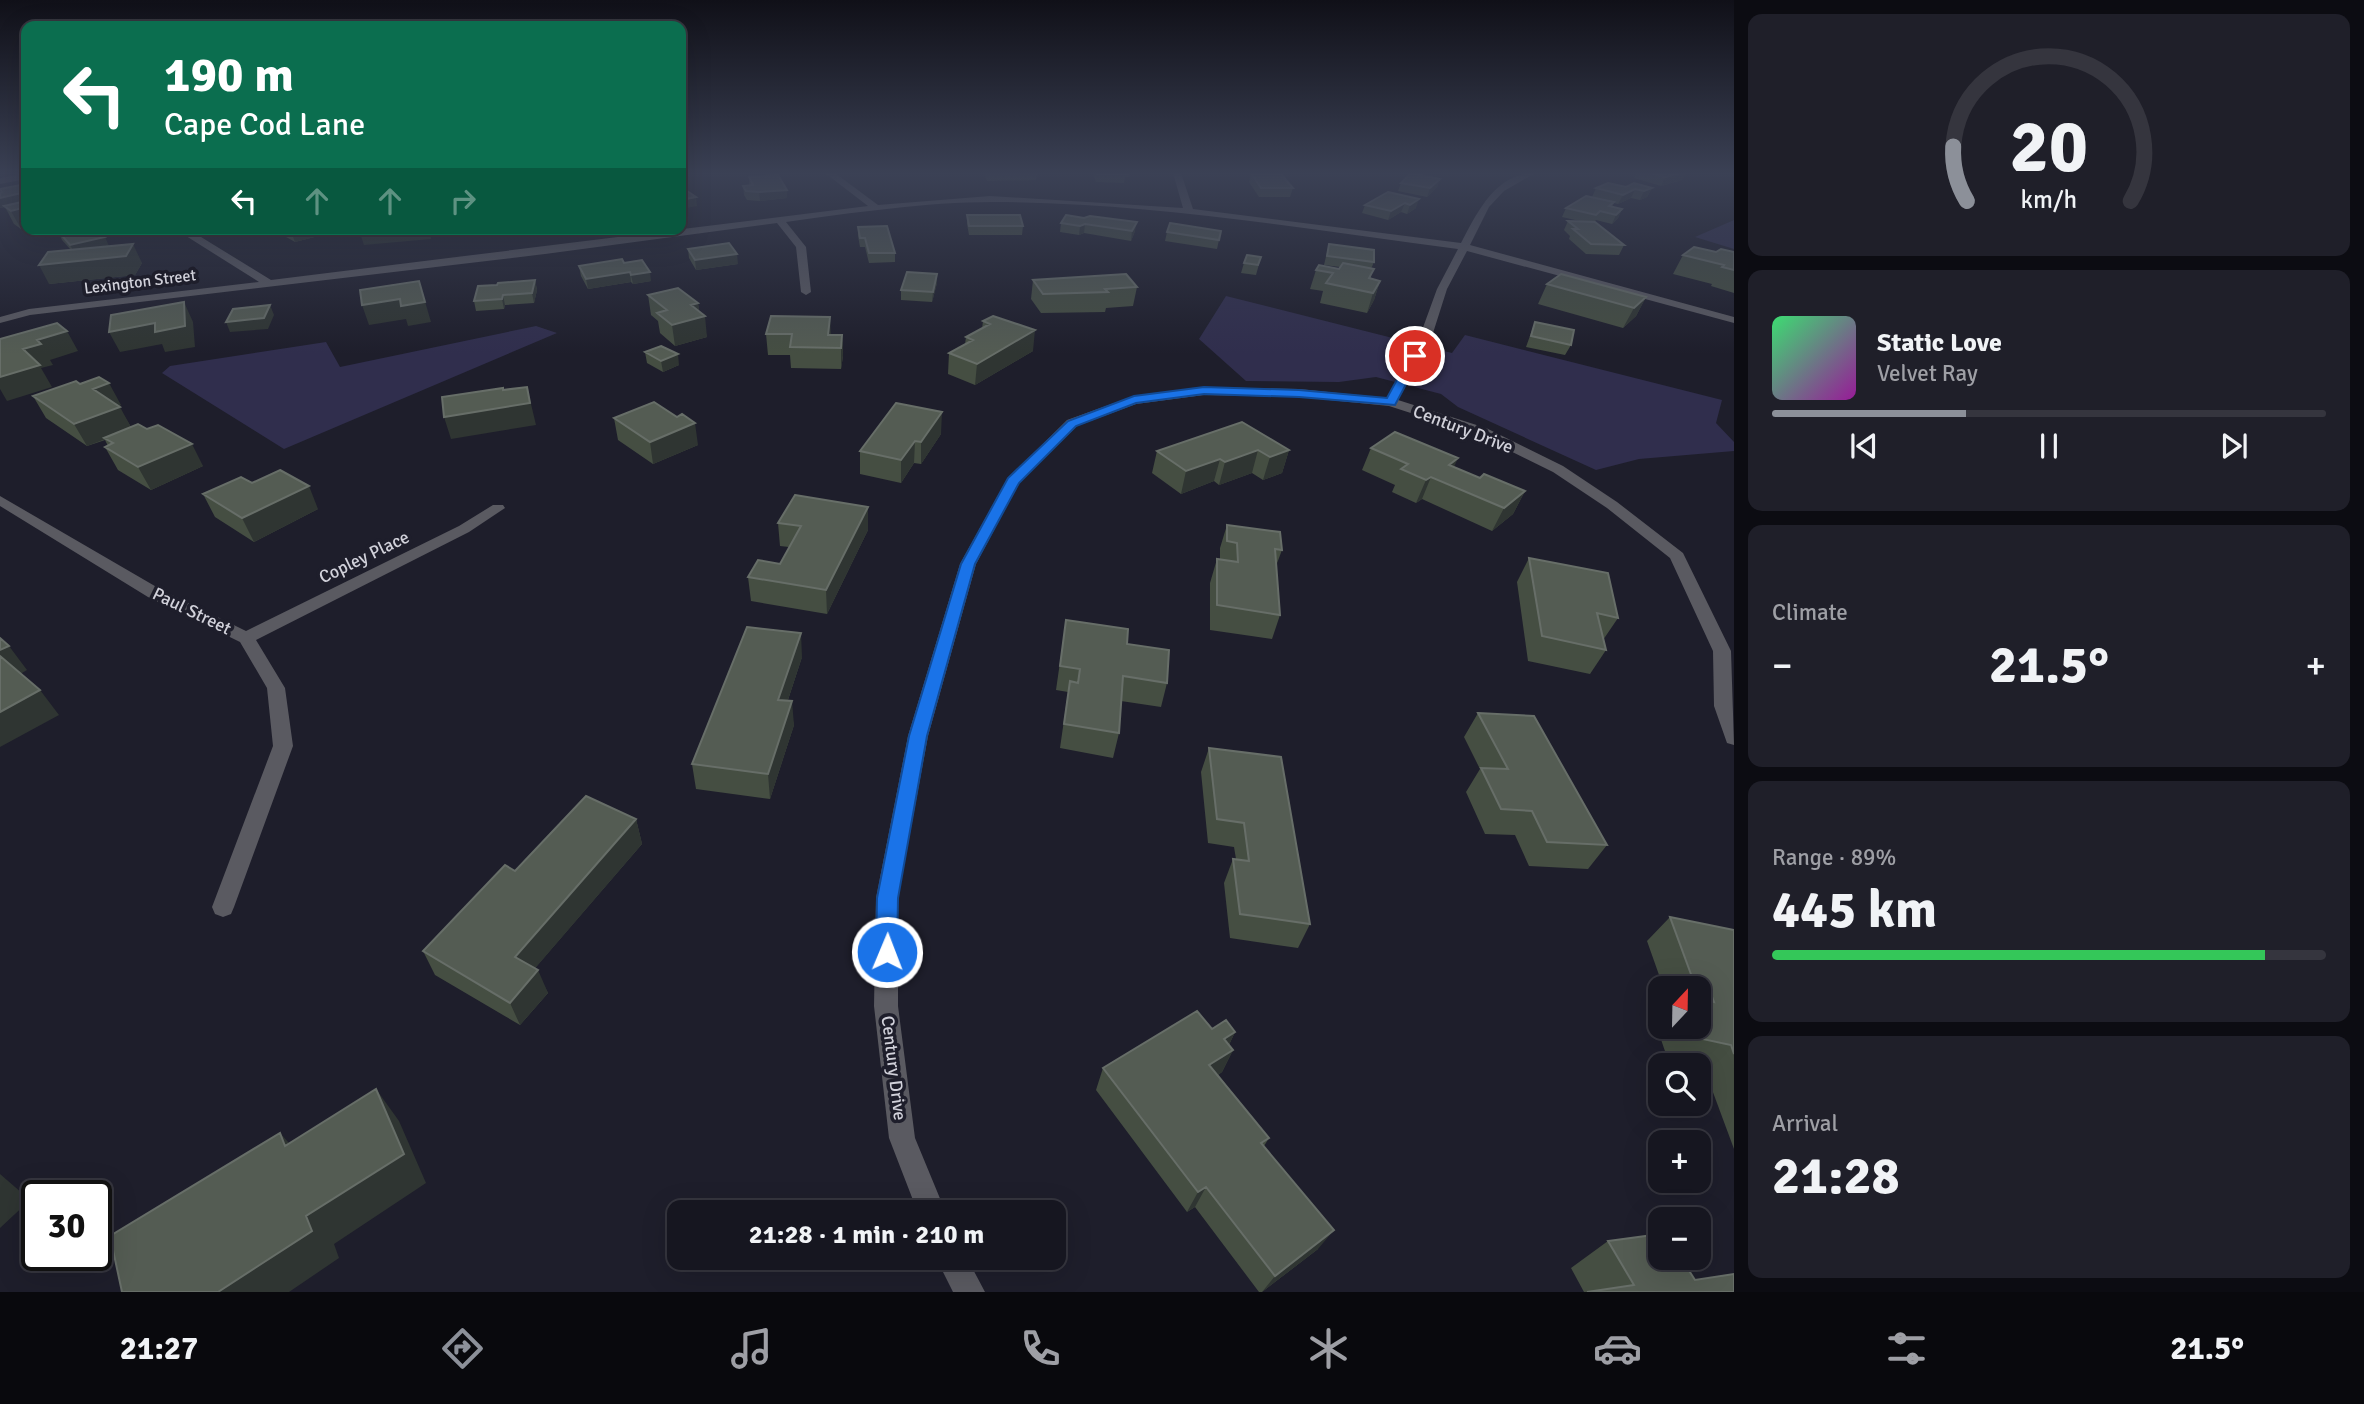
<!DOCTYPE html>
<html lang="en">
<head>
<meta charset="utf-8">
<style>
  body { margin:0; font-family:Signika,sans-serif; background:#1f1f29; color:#f1f3f6; height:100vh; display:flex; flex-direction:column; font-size:26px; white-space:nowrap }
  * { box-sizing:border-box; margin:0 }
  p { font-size:23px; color:#9e9fa5 }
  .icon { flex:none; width:38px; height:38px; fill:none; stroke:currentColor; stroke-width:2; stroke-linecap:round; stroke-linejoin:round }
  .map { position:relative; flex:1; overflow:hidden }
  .details { display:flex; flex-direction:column; gap:14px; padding:14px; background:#0c0c12; width:630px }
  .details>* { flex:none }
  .banner { position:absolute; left:21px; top:21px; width:665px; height:214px; border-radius:14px; box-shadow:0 7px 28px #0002,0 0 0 2px #35353e; background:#0b6e4f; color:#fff; overflow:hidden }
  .needle { width:46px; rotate:22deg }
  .controls { position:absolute; left:1648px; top:976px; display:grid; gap:14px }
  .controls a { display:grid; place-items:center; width:63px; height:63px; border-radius:14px; background:#161620; box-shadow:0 7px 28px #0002,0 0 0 2px #35353e; font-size:35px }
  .speed { position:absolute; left:21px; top:1180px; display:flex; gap:14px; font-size:35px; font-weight:700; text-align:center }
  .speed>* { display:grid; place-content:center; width:91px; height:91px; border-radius:50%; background:#161620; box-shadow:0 7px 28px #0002,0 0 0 2px #35353e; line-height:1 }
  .speed .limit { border:4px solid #111; border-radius:10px; background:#fff; color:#111 }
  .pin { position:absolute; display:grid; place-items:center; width:60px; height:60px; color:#fff; margin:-30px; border:4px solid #fff; border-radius:50%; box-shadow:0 2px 7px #0007 }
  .me { position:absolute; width:77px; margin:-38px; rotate:1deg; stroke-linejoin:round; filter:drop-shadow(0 0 5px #0008) }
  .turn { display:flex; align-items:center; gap:24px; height:147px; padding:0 28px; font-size:32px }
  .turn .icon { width:91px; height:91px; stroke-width:2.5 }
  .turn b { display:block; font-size:49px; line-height:60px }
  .lanes { display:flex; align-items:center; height:66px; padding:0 28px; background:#0003; justify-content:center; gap:35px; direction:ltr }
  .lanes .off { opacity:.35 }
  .big { font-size:52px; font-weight:800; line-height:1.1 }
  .details .card { flex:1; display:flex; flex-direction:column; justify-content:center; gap:10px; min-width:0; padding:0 24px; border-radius:14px; background:#1f1f29 }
  .details .dial { align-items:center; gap:0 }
  .dial svg { height:182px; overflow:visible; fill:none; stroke:#35353e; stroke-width:7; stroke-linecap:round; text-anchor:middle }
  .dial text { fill:#f1f3f6; stroke:none }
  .song { display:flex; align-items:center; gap:21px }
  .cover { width:84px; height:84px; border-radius:10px; background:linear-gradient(135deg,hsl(140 70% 55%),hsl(300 70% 35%)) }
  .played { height:7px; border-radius:4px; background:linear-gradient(90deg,#8c9099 35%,#35353e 35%) }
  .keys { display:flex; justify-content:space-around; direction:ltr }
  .heat { display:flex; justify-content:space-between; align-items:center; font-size:38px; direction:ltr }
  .charge { height:10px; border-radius:5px; background:linear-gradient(90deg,#34c759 89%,#35353e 0) }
  .trip { position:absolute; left:667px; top:1200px; width:399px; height:70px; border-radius:14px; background:#161620; box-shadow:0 7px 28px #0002,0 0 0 2px #35353e; font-weight:800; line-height:70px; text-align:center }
  .dock { display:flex; height:112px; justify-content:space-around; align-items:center; background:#09090d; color:#9e9fa5 }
  .dock .icon { width:49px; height:49px }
  .dock .active { color:#8c9099 }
  .dock b { font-size:32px; color:#f1f3f6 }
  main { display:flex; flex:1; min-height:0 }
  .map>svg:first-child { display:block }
</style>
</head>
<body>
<main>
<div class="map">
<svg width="1734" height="1292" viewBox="0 0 1734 1292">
  <rect width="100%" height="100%" fill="#1e1e2b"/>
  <path fill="#302e4d" d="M1734 220V249L1695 237Z
    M1226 296 1452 353 1465 335 1722 400 1716 423 1734 442V451L1639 459 1596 470 1458 407 1441 394 1376 377 1339 382 1246 381 1199 339Z
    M536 326 557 333 284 449 162 373 170 366 326 342 340 367Z"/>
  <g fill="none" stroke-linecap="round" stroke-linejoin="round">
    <path fill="#5a5a61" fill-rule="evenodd" d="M26 173V179L0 184V178Z
      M825 173H835L878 205 990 196 1183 208 1173 173H1181L1193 209 1461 243C1477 213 1495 173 1535 173L1504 191 1489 207 1470 245 1734 317V323L1467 251 1447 289 1433 333 1398 400 1486 428 1563 466 1617 502 1683 553 1731 651 1734 745 1727 743 1714 706 1713 651 1670 558 1607 508 1553 472 1476 434 1389 406 1299 397 1204 395 1136 404 1077 426 1019 483 976 564 928 736 898 898V1006L915 1138 946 1213H918L889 1138 874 1006 876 898 908 736 960 564 1006 481 1067 420 1134 396 1204 387 1299 389 1387 398 1421 333 1437 289 1458 249C1304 229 1148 202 992 202 927 202 851 213 786 222L806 247 811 292 806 295 801 292 796 247 777 223 545 254 30 315 0 323V317L29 309 259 282 175 229H188L271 280 868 206Z
      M0 496 160 589 246 631 459 526 493 505H503L505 508 469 532 256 640 285 688 293 746 234 907 231 914 223 917 215 914 212 907 273 746 267 688 240 642 148 597 0 506Z
      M936 1258H967L985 1292H953Z"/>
  </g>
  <path fill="#454e42" d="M984 173H1037L1036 180 987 181Z
    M1093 173H1130L1129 177H1125L1124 183 1096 182Z
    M1251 173 1293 188 1290 197H1259L1249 182Z
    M1637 173H1686L1682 180 1661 186 1634 178Z
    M749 177 787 198 760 201 747 200 744 195 743 186H749Z
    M1440 179 1437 187 1427 197 1398 191 1401 183Z
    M26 184V227L21 229 14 224 5 207 0 208V189Z
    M1626 187 1652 188 1647 197 1640 200 1631 198 1618 204 1614 203 1612 207 1622 209 1618 218 1612 224 1596 220 1594 222 1624 245 1619 255 1586 254 1569 239 1570 236 1564 230 1568 221 1584 222 1562 217 1566 208 1592 197 1596 188Z
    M1388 192 1416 208 1407 214 1401 212 1388 220 1362 213 1365 205Z
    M967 215 1023 226 1022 235H969L967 224Z
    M1084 218 1135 231 1131 241 1084 233 1079 235 1060 232 1061 223Z
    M858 227 895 253V262L869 263 865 247H860L858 236Z
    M272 229H325L326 234 295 242Z
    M58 231 109 246 142 263 135 275 49 284 71 250 62 240Z
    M1221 231 1217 249 1165 241 1167 232Z
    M1329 244 1374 262 1371 269V279L1380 281 1374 300 1367 313 1320 303 1323 291 1310 289 1316 270 1339 269 1340 267 1324 265Z
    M688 249 738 264 696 270 689 258Z
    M1716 252H1734V293L1711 286 1712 284 1673 274 1683 255Z
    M1261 257 1256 275 1241 273 1244 263Z
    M624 263 651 281 633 284 631 282 588 289 581 276 579 266Z
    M535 280 537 290 534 303 505 305 504 309 476 311 474 301 497 285Z
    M1033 280 1137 287 1133 306 1106 308 1105 312 1041 313 1031 299Z
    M937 283 932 302 901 300V290Z
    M1547 284 1646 297 1636 316 1623 328 1538 304Z
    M648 295 698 303 699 312 707 337 675 346 660 333 658 321 651 315Z
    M993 316 1033 351 975 385 948 374 949 353 965 344 966 337 982 329 983 321Z
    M1535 322 1571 345 1565 355 1526 347 1531 333Z
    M766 334 842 335 843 356 841 369 791 368 790 355H768Z
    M645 352 679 365 663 372 647 363Z
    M80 384 121 405 118 406 131 427 203 466 151 490 118 470 105 447 108 446 105 440 87 446 46 418 33 396Z
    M614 418 698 445 653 464 618 440Z
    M941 434 921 464 914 463 901 483 860 474V451Z
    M1371 448 1454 467 1480 478 1525 491 1513 514 1492 531 1422 499 1416 503 1392 492 1395 485 1362 470Z
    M1289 450 1282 473 1263 480 1252 473 1219 485 1214 481 1181 494 1152 473 1157 451Z
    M203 494 318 509 254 542 215 517Z
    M868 507V530L827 614 751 601 748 577 780 564 789 547 780 546 778 523Z
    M1227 525 1282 550 1276 566 1280 615 1272 639 1210 630V583L1217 559H1220V548Z
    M1529 558 1618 618 1603 640 1606 650 1590 674 1528 661 1517 582Z
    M1066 620 1127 644 1167 683 1161 707 1121 701 1119 733 1113 758 1060 748 1068 692 1056 690Z
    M802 657 788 700 794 725 770 799 696 789 692 764Z
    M1478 713 1607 845 1588 869 1529 866 1515 835 1485 834 1466 792 1480 769 1464 737Z
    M1209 748 1310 924 1298 948 1230 938 1224 883 1233 859H1236L1234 847 1208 843 1201 772Z
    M636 819 642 844 535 968 548 993 520 1025 435 975 423 951 515 871Z
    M1670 917 1734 930V1149L1704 1068 1668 1060 1653 1016 1661 1008V1027H1699V989H1664L1647 941Z
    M1212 1029 1235 1032 1229 1045 1233 1050 1222 1072 1218 1075 1269 1138 1264 1146 1318 1249 1262 1292H1259L1195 1207 1187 1212 1096 1090 1103 1068Z
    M1608 1241 1695 1280 1734 1292H1584L1571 1268Z"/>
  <path fill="#2f3532" d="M1680 173H1686L1682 180 1661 186 1665 177Z
    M1440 179 1437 187 1427 197 1430 188Z
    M1652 188 1647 197 1640 200 1644 191Z
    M1635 189 1631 198 1618 204 1623 195Z
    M787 190V198L760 201 759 192Z
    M26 192V200L23 198 25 202 0 208V198Z
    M696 197 697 206 681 209V200Z
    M1419 199 1416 208 1407 214 1410 205Z
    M1405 203 1401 212 1388 220 1391 211Z
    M26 207V227L21 229 11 211Z
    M1622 209 1618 218 1612 224 1616 215Z
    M1137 222 1135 231 1131 241 1132 231Z
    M1085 224 1084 233 1079 235 1080 226Z
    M290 229H325L326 234 295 242Z
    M430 229 431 239 364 245 361 236Z
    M470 229H514V231L472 236Z
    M105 237 109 246 75 254 70 245Z
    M133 244 142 263 135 275 49 284 39 265Z
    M737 254 738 264 696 270 695 260Z
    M630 272 631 282 588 289 586 279Z
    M650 272 651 281 633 284 631 275Z
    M937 274V283L932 302 933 292Z
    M535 280 537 290 534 303 532 293Z
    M419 281 431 322 408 326 406 319 369 325 362 305Z
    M1380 281 1374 300 1367 313 1373 293Z
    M503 295 505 305 504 309 502 299Z
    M1646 297 1636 316 1623 328 1634 308Z
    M184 302 193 322 195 347 165 352 162 344 120 352 109 332 155 323Z
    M698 303 700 318 705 316 707 337 675 346 672 325 691 305Z
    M270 305 274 315 268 329 230 332 226 322Z
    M830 317 831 337 828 335Z
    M1035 330 1033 351 975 385 977 364Z
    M67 331 78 351 50 360 53 365 41 368 52 387 7 401 0 389V377L23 349 37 340Z
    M842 335 843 356 841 369V348Z
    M678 354 679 365 663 372 661 361Z
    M109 383 121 405 105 411 93 389Z
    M527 387 536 425 451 439 444 417 508 407Z
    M120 407 132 429 87 446 74 424Z
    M942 412 941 434 921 464V442Z
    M695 423 698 445 653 464 650 442Z
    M915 441 914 463 901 483V460Z
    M192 444 203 466 151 490 138 467Z
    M1258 450 1252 473 1219 485 1225 462Z
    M1289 450 1282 473 1263 480 1270 457Z
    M1458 458 1448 481 1449 465Z
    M1220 459 1214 481 1181 494 1186 471Z
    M1431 477 1422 499 1416 503 1426 480Z
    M309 486 318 509 254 542 242 518Z
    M1525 491 1513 514 1492 531 1504 508Z
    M868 507V530L827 614 826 590Z
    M801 633 802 657 780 724 778 700Z
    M9 646 27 670 15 677 0 657V650Z
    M40 690 59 715 0 747V712Z
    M792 701 794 725 770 799 768 774Z
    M636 819 642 844 525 980 515 957Z
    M538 970 548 993 520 1025 510 1003Z
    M1235 1032 1224 1055V1039Z
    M1233 1050 1222 1072 1199 1087 1209 1065Z
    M376 1089 399 1121 426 1183 334 1244 339 1258 289 1292H218L306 1216Z
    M280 1133 307 1163 285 1146Z
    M0 1174 30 1200 0 1228Z
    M1206 1187 1195 1207 1187 1212 1198 1192Z
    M1334 1230 1318 1249 1262 1292 1275 1276Z"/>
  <path fill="#545c53" stroke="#676e68" stroke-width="2" d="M1097 173H1125L1126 174H1097Z
    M1251 173 1281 174 1293 188H1261Z
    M1411 173 1440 179 1430 188 1401 183Z
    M1650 173H1680L1665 177Z
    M778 175 787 190 759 192 746 191 743 186 753 185 749 177Z
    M1608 183 1626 187 1634 183 1652 188 1644 191 1635 189 1623 195 1596 188Z
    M26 184V192L0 198V193L2 192 0 189Z
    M681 187 696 197 681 200Z
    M1388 192 1419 199 1410 205 1405 203 1391 211 1365 205Z
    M1586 196 1614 202 1609 206 1622 209 1616 215 1600 211 1596 215 1566 208Z
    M26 201V207L11 211 4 206Z
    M967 215H1020L1023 226H969Z
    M1066 215 1084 218 1090 216 1137 222 1132 231 1085 224 1080 226 1061 223Z
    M1568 221 1595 222 1624 245 1591 244 1573 229H1578Z
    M1170 223 1221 231 1219 240 1167 232Z
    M887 226 895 253H869L865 238H860L858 227Z
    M64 229H97L105 237 70 245 58 231Z
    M361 229H429V230L361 236Z
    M729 243 737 254 695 260 688 249Z
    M133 244 126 256 39 265 48 252Z
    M1329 244 1374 250V262L1327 256Z
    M1694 247 1716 252 1721 249 1734 252V270L1722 267 1724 265 1683 255Z
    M1247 255 1261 257 1258 265 1244 263Z
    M622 259 624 263 642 260 650 272 631 275 630 272 586 279 579 266Z
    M1343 263 1374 269 1369 278 1380 281 1373 293 1326 283 1333 273 1316 270 1319 265 1339 269Z
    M907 272 937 274 933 292 901 290Z
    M1126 274 1137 287 1105 289 1108 292 1043 294 1033 280Z
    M1561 274 1646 297 1634 308 1547 284Z
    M535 280 532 293 503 295 502 299 474 301 478 286 497 285 498 283Z
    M419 281 425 302 401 306 400 299 362 305 360 290Z
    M678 288 698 303 691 305 705 316 672 325 657 313 667 310 648 295Z
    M184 302 185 326 155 332V323L109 332 111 315Z
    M270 305 264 318 226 322 233 309Z
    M771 316 830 317 828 335H842L841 348 790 347 792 334H766Z
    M993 316 1035 330 977 364 949 353 973 340 966 337 990 324 983 321Z
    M1535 322 1574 330 1571 345 1531 336Z
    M57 323 67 331 37 340 41 344 23 349 40 365 0 377V339Z
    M661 346 678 354 661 361 645 352Z
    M99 377 109 383 93 389 120 407 74 424 33 396 76 381 80 384Z
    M527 387 530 403 444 417 442 397 503 388V390Z
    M654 402 677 417 682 414 695 423 650 442 614 418Z
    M896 403 942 412 921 442 915 441 901 460 860 451Z
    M1242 422 1289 450 1270 457 1258 450 1225 462 1220 459 1186 471 1157 451Z
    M138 424 147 429 158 425 192 444 138 467 105 447 113 443 104 438Z
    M1395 432 1458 458 1449 465 1480 478 1484 474 1525 491 1504 508 1431 477 1426 480 1401 469 1408 464 1371 448Z
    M280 470 309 486 242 518 203 494 241 477 252 483Z
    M795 495 868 507 826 590 748 577 758 560 780 564 801 526 778 523Z
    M1227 525 1280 532 1282 550 1275 549 1280 615 1217 605V559L1238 562 1237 543 1227 541Z
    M1529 558 1608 573 1618 618 1597 613 1606 650 1542 636Z
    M1066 620 1128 629 1127 644 1169 650 1167 683 1123 676 1119 733 1064 724 1070 681 1078 683 1080 669 1060 666Z
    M747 627 801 633 778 700 792 701 768 774 692 764Z
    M0 638 9 646 0 650Z
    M0 656 40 690 0 712Z
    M1478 713 1534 716 1607 845 1547 842 1532 811 1501 809 1481 768 1508 769Z
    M1209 748 1281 757 1310 924 1240 914 1233 859 1249 861 1244 823 1217 819Z
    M586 796 636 819 515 957 538 970 510 1003 423 951 505 865 515 871Z
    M1670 917 1734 930V1054L1731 1045 1693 1037 1689 1027H1699V998L1714 1002 1706 981 1692 977Z
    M1197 1011 1212 1029 1226 1020 1235 1032 1224 1039 1233 1050 1209 1065 1269 1138 1261 1143 1334 1230 1275 1276 1206 1187 1198 1192 1103 1068Z
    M376 1089 404 1154 306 1216 312 1231 218 1292H122L110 1236 280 1133 285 1146Z
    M1661 1234V1258H1681L1695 1280 1734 1274V1292H1587L1634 1285 1608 1241Z"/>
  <linearGradient id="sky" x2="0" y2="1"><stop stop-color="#101018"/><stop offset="0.49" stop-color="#3b4155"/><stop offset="1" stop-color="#3b4155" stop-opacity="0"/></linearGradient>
  <rect width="1734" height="354" fill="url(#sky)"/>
  <path fill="#1a73e8" stroke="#114b97" stroke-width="2" d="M1411 354 1421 356 1395 405 1299 397 1204 394 1136 403 1076 426 1019 483 975 564 927 736 898 898 897 952 894 959 887 961 879 959 876 952 877 898 909 736 961 564 1008 478 1068 421 1134 396 1204 387 1299 390 1387 398Z"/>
  <g text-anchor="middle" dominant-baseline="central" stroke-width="7" stroke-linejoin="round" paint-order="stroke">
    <g font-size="16" fill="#d1d1da" stroke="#1e1e2b">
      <text transform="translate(140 282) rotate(-7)">Lexington Street</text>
    </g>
    <g font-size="18" fill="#d1d1da" stroke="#1e1e2b">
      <text transform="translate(1463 429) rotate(21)">Century Drive</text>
      <text transform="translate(364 557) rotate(-26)">Copley Place</text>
      <text transform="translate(192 611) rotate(26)">Paul Street</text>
      <text transform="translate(894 1068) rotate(83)">Century Drive</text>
    </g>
  </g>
</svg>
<div class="controls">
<a><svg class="needle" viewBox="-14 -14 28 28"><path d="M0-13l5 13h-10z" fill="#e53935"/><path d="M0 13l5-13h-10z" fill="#9e9fa5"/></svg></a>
<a><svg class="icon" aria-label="search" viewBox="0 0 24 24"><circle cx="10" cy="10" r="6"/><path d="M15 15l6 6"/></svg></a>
<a>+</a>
<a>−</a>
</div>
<div class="speed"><div class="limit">30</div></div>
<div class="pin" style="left:1415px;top:356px;background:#d93025"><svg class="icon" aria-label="arrive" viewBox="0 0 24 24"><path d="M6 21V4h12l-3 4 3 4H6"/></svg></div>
<svg class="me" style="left:887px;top:952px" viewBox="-20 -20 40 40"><circle r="17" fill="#1a73e8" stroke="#fff" stroke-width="3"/><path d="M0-11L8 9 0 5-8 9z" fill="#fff"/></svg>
<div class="trip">21:28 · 1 min · 210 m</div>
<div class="banner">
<div class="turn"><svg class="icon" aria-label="left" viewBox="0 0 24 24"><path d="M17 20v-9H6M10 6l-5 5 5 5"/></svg><div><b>190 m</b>Cape Cod Lane</div></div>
<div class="lanes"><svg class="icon" aria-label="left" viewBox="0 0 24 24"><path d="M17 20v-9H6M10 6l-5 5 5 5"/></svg><svg class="icon off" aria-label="ahead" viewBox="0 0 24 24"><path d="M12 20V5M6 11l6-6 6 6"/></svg><svg class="icon off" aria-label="ahead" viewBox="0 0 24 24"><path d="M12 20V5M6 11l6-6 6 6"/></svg><svg class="icon off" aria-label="right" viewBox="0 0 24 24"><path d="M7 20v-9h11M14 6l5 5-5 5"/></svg></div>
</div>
</div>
<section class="details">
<div class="card dial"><svg viewBox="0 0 100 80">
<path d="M14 69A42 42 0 1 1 86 69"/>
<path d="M14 69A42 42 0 0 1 8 45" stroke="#8c9099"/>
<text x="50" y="56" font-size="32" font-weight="700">20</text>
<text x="50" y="72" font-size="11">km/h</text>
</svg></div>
<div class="card">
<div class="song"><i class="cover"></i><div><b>Static Love</b><p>Velvet Ray</p></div></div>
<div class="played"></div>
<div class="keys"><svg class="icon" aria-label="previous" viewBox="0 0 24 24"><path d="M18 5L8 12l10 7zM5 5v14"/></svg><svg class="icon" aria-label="pause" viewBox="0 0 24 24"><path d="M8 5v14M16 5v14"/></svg><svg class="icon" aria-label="next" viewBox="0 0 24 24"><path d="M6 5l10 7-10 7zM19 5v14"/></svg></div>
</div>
<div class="card"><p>Climate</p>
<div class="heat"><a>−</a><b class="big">21.5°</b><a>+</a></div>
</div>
<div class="card"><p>Range · 89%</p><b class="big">445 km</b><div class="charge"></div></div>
<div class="card"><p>Arrival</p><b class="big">21:28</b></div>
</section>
</main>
<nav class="dock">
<b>21:27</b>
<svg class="icon active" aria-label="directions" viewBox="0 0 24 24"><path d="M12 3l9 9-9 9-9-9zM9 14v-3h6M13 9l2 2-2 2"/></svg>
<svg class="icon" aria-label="music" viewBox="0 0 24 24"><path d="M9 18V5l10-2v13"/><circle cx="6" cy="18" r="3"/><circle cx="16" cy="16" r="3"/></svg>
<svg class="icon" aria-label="phone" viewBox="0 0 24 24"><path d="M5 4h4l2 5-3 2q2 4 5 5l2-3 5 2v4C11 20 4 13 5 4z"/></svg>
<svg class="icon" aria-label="climate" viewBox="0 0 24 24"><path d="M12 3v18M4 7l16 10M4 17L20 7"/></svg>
<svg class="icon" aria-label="car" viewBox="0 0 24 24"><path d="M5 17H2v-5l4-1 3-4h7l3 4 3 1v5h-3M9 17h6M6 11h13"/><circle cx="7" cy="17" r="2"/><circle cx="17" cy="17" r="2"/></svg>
<svg class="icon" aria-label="filters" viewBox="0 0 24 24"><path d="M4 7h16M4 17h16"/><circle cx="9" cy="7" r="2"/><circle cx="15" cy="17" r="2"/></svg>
<b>21.5°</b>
</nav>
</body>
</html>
